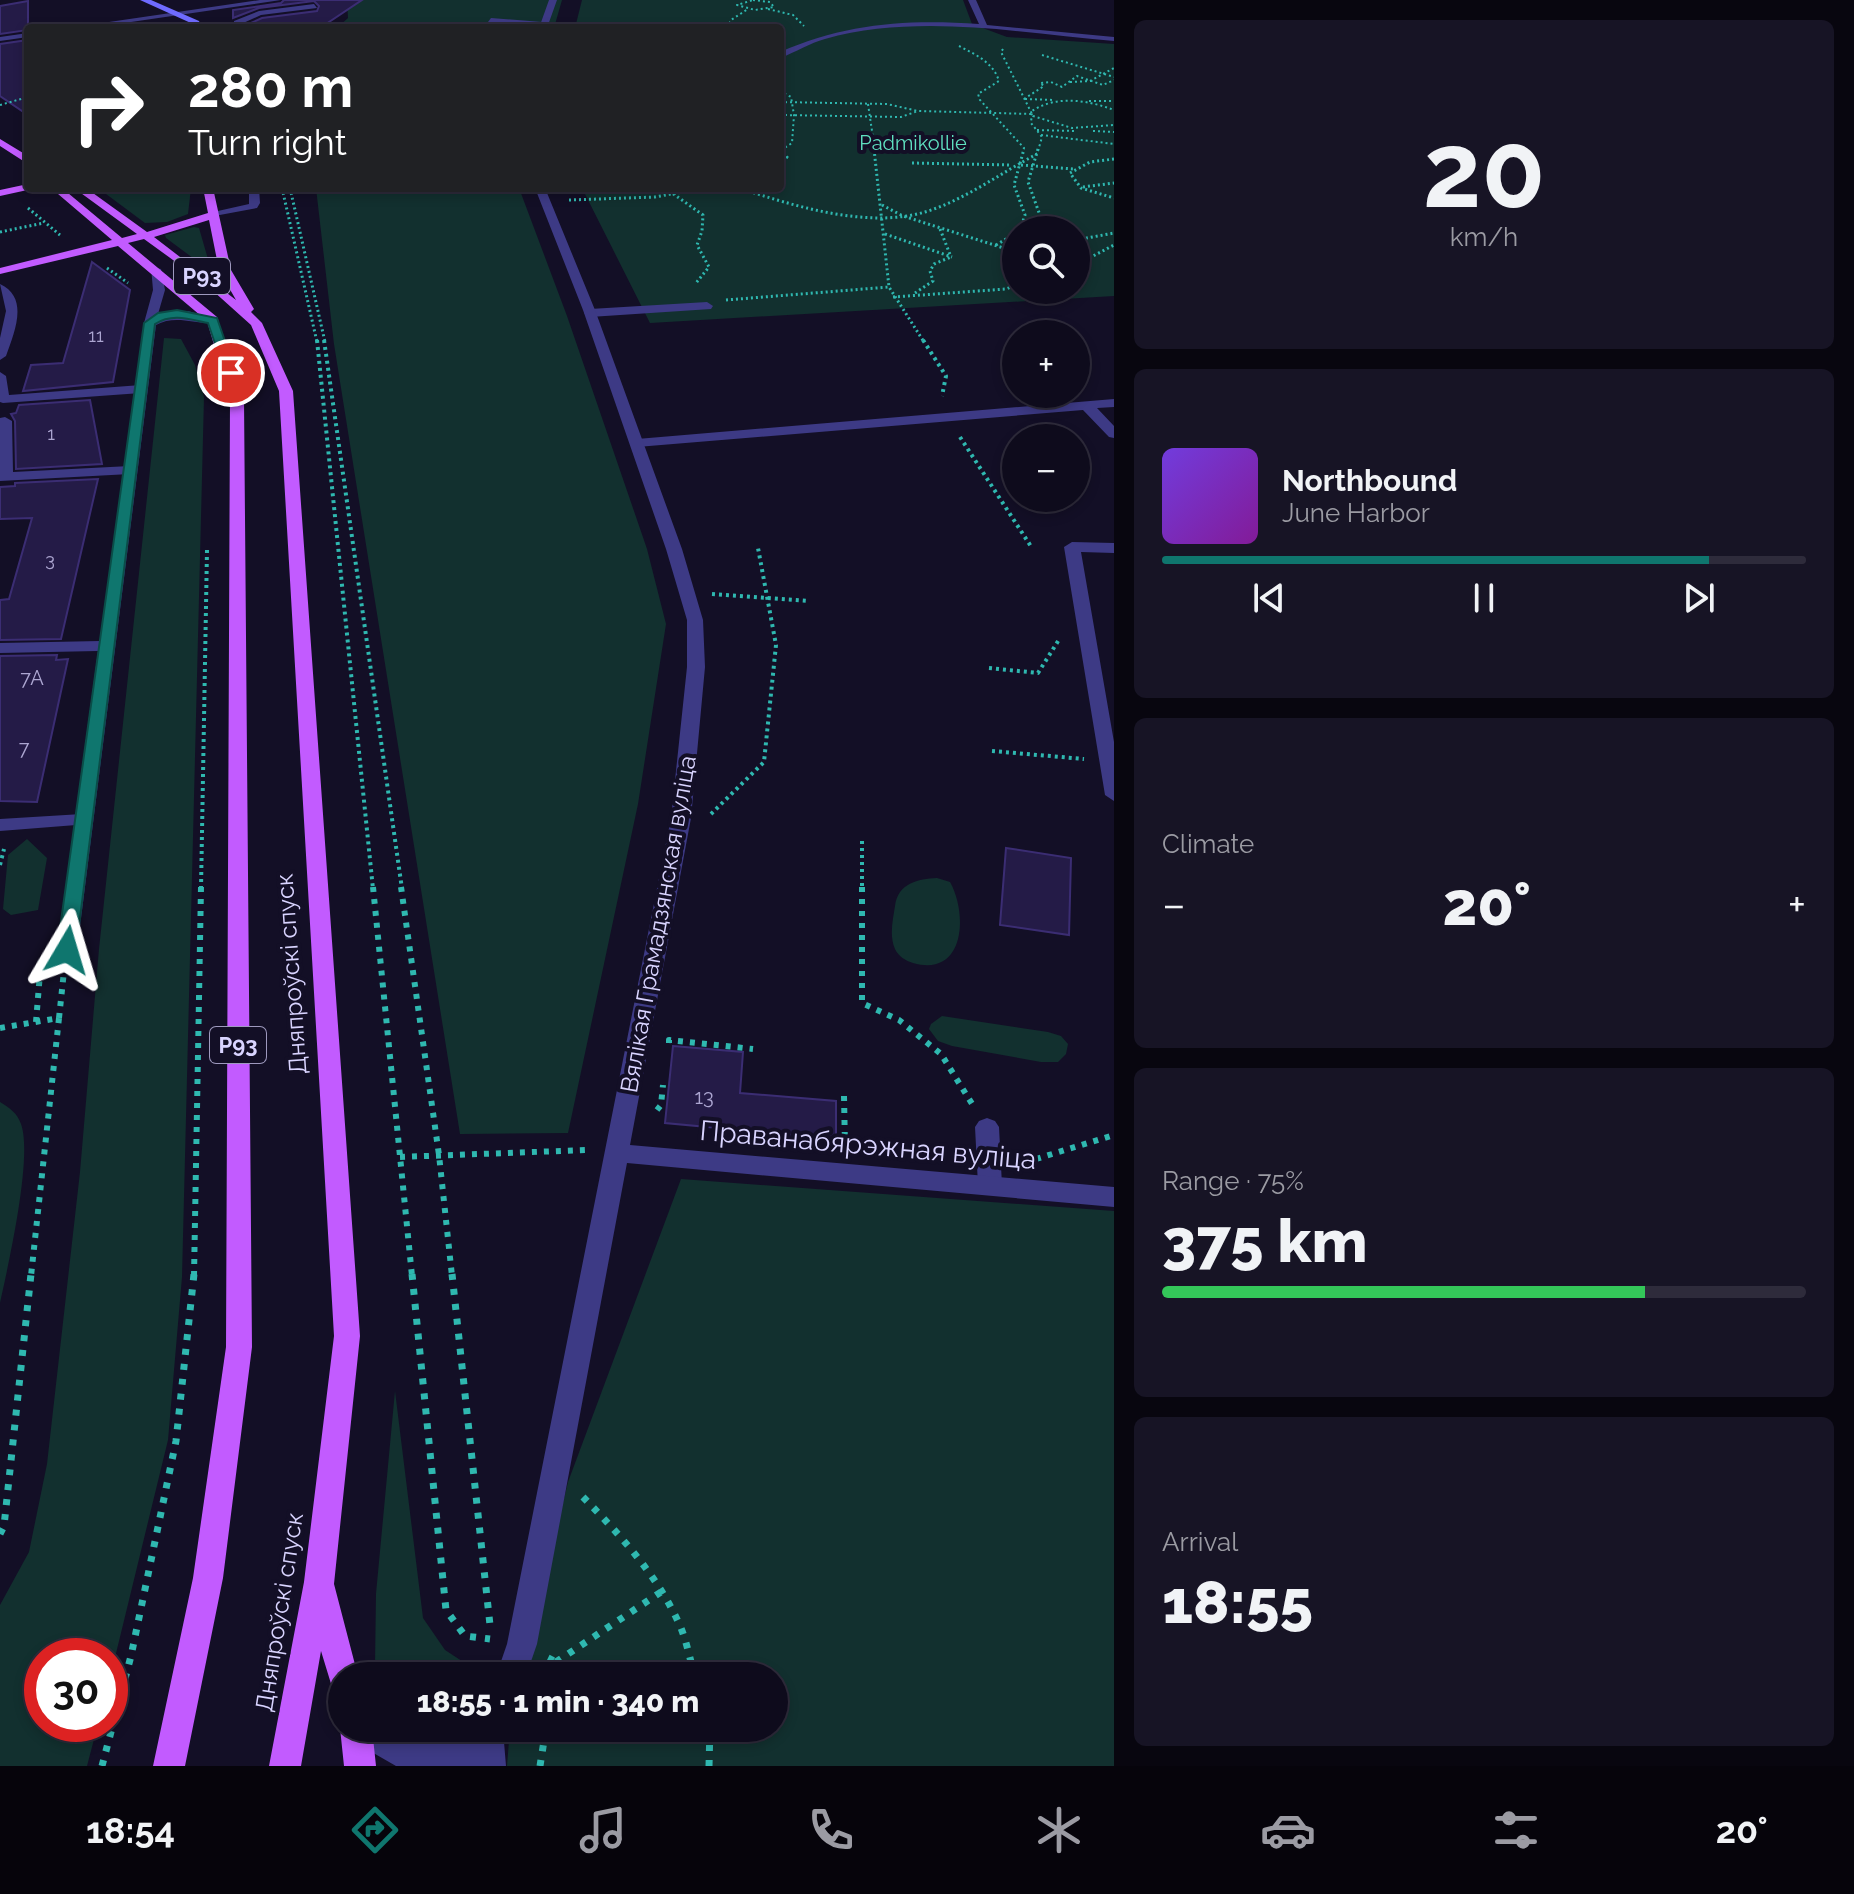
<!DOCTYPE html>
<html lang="en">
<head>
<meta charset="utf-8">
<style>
  body { margin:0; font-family:Raleway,sans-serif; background:#171425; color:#f1f3f6; height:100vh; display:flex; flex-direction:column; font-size:30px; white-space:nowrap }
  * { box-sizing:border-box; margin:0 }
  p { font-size:26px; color:#9b9ba3 }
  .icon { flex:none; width:44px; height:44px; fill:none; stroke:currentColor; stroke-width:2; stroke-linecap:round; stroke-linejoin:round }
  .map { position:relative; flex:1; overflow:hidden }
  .drawer { display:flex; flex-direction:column; gap:20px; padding:20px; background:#08060f; width:740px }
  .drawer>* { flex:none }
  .top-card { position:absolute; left:24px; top:24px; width:760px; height:168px; border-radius:8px; box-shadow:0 4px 12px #0003,0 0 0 2px #2e2b3b; background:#202124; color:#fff; overflow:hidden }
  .tools { position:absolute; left:1002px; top:216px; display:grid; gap:16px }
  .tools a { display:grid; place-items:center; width:88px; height:88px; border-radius:50%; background:#0e0b1c; box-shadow:0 4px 12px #0003,0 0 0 2px #2e2b3b; font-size:40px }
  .speed { position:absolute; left:24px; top:1638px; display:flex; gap:16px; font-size:40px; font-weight:700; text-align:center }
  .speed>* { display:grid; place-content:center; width:104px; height:104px; border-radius:50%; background:#0e0b1c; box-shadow:0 4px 12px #0003,0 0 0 2px #2e2b3b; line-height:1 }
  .speed .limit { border:12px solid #d22; background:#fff; color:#111 }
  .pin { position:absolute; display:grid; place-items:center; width:68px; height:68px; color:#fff; margin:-34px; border:4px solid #fff; border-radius:50%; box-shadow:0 2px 8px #0007 }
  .me { position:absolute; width:88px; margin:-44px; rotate:7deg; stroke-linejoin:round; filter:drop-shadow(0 0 6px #0008) }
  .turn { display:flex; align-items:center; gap:28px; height:168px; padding:0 32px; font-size:36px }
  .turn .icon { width:104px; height:104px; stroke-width:2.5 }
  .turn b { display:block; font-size:56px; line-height:68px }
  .big { font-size:60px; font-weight:800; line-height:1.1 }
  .drawer .tile { flex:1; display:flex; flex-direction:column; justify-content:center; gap:12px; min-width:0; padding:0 28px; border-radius:12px; background:#171425 }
  .drawer .dial { align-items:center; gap:0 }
  .dial b { font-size:104px; line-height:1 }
  .song { display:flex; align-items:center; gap:24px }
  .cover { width:96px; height:96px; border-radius:12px; background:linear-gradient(135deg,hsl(260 70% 55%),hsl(290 70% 35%)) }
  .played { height:8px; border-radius:4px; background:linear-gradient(90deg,#0f766e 85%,#2e2b3b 85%) }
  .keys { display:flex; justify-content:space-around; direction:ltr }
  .heat { display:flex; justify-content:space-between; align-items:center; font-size:44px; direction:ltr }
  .charge { height:12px; border-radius:6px; background:linear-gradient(90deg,#34c759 75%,#2e2b3b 0) }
  .trip { position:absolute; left:328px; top:1662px; width:460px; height:80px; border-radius:40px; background:#0e0b1c; box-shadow:0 4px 12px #0003,0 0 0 2px #2e2b3b; font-weight:800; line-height:80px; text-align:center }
  .dock { display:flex; height:128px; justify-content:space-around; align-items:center; background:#06040b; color:#9b9ba3 }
  .dock .icon { width:56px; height:56px }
  .dock .current { color:#0f766e }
  .dock b { font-size:36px; color:#f1f3f6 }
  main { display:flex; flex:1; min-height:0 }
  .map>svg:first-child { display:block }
</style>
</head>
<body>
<main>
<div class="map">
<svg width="1114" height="1766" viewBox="0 0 1114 1766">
  <rect width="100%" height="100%" fill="#130f26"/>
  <path fill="#12302f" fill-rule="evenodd" d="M347 0H562L554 28H337L348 18Z
    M582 0H963L972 24 1007 37 1114 44V296L650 323 582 188H780V28H575ZM1016 230H1076V290H1016Z
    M98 188H191L188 214 167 222 145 223Z
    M316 188H519L567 316 647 549 666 624 638 804 568 1133 460 1134 334 344Z
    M194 227 199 228 210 266 205 267 166 238 165 235Z
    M164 338 181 339 195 365 204 397 182 1277 168 1440 110 1678V1656H42V1724H98L87 1766H0V1605L29 1552 47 1464 80 1172 99 949Z
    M27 839 47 858 38 910 11 915 3 909 8 855Z
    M937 878 950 882C968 914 965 978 913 963 906 961 898 956 895 949 889 936 893 919 895 906 898 883 918 879 937 878Z
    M942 1016 1048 1032 1061 1036 1068 1044 1066 1054 1058 1062H1041L952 1046 938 1041 929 1029 931 1024Z
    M0 1102C10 1108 17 1113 21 1124 33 1157 8 1266 0 1303Z
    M681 1179 1114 1211V1766H507L510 1728H774V1676H522L568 1482Z
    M395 1391 423 1618 445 1650 474 1669 468 1676H379L375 1666 376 1594Z"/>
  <path fill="#241b47" stroke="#3b2d73" stroke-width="2" d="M284 0H362L320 28 251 23 262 18 317 11 319 6 314 1 259 8 233 18V10L281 3Z
    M28 1V30L0 34V6Z
    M28 40V115L0 96V44Z
    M92 262 130 290 113 382 23 391 31 365 63 363Z
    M90 400 102 464 16 469 15 421 11 414 16 413 19 405Z
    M98 479 61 639 0 640V600L9 599 32 518 0 519V487L15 486V483Z
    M57 655 56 660 68 659 37 802 0 801V656Z
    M1006 848 1071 858 1069 935 1000 925Z
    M673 1046 743 1052 740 1093 836 1101V1139L665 1123Z"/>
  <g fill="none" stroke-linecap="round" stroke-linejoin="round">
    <path stroke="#2fb8b0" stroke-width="2" stroke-dasharray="2 3" stroke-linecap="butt" d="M753 0 770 2 774 7 755 10 737 5Z
      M768 9 793 15 804 26
      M727 28 731 20 748 9
      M959 46C976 55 993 62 999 81L978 94 980 100 1024 148 1023 151
      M1003 49 1001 52 1033 116 1072 128 1114 125
      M1042 55 1114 77
      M1070 82 1090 81 1114 68
      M780 91 791 97 794 115 792 143 780 151
      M1024 99 1044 86 1040 83 1051 82 1062 87 1077 76 1103 85 1114 80
      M1025 99 1055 100
      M1089 101H1114
      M780 102 887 104 918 111 1033 114
      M868 104 875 151
      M0 105 28 97
      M780 115 901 117 918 111
      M1037 130 1075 131
      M1093 131 1114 132
      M1041 135 1114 144
      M1038 151 1042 137 1031 123 1032 111C1056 95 1088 100 1114 110"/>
    <path stroke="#2fb8b0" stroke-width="3" stroke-dasharray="2 3" stroke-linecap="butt" d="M874 149 889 287 924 342
      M1038 149 1028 182 1042 221 1039 230
      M1114 159 1090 162 1070 173 1081 188 1114 198
      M912 163 1011 165
      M1021 165 1074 169
      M780 166 787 157 781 150
      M1083 187 1114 183
      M282 188 317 342
      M290 188 325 342
      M665 188 703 215 702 231 697 245 709 267 696 283
      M739 188C794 206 867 229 925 212 965 200 1002 172 1039 153
      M569 200 655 197 704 188
      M882 205 903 216 1013 251
      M28 208 60 235
      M940 229 951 257
      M1020 230 1025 215 1014 185 1024 149
      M0 232 44 223
      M885 234 952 257
      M1076 240 1114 233
      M996 245 1016 233
      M1016 263 1011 266 1016 275
      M1076 265 1114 245
      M1011 266 1015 250
      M107 268 128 283
      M915 293 933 281 930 271 934 264 951 257
      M893 297 1006 289 1016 285
      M726 300 889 287"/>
    <path stroke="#2fb8b0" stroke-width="4" stroke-dasharray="3 4" stroke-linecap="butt" d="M317 340 373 889
      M324 340 402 889
      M923 340 946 376 942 396
      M960 437 1032 548
      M712 594 808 601
      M989 668 1038 673 1060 638
      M992 751 1084 759
      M711 814 764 762 776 645 758 548
      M862 841V889
      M0 865 4 849
      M201 889 207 550"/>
    <path stroke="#2fb8b0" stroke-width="6" stroke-dasharray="5 7" stroke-linecap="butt" d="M373 887 412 1276
      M401 887 439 1155 452 1276
      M862 887V1003L899 1020 941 1054 974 1107
      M59 1018 64 971
      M36 1022 41 961
      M0 1028 59 1018 31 1276
      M669 1043V1040L753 1049
      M844 1096 845 1147
      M657 1110 661 1105 663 1085
      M400 1157 587 1150
      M1036 1159 1114 1135
      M194 1276 201 887"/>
    <path stroke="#2fb8b0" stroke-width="7" stroke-dasharray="6 9" stroke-linecap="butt" d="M412 1274 446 1610 465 1636 490 1639
      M452 1274 490 1625
      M583 1497C621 1536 659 1577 681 1628 687 1643 690 1660 695 1676
      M0 1534 4 1526 31 1274
      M548 1658 556 1662 554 1676
      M556 1662 661 1592
      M102 1766 131 1656 176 1441 194 1274
      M540 1766 546 1728
      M709 1766 710 1728"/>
    <path fill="#3d3a85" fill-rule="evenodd" d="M314 4 317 8 261 15 241 24 242 28H234V21L259 11Z
      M491 18 542 22 546 24 542 26 488 22Z
      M249 188H259L260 203 257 208 209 217V213L249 204Z
      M0 284C30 298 14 333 6 356L0 360V338L6 311Z
      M707 302 713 306 711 309 590 317 584 313 590 309Z
      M0 372 6 376 9 395 141 385 148 389 141 393 3 403 0 402Z
      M1114 399V407L1097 408 1114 426V438L1109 437 1083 410 637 447 630 443 637 439Z
      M5 417 12 421 13 472 130 466 137 470 130 474 0 481V418Z
      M1072 542 1114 543V553L1081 552 1114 742V801L1105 795 1064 547Z
      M82 814 89 816 92 820 89 824 0 831V819Z
      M987 1118 995 1121 999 1127 1002 1185 999 1192 990 1194 981 1192 978 1185 975 1127 979 1121Z"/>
    <path fill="#3d3a85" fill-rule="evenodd" d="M549 0H557L547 28H539Z
      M968 0H976L987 25 1114 37V41C1020 33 918 13 825 39 810 43 796 52 780 58V52C846 23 908 19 979 24Z
      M535 188H545L595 310 682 549 703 620 705 667 691 818 630 1145 1114 1187V1207L627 1163 537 1644 526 1676H496L507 1644 671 818 687 667V620L666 549 583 310Z
      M151 267 161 269 165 290 158 314 188 311 219 320C205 329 178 312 156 325L77 950 74 955H60L57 950 98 651 0 653V643L100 641 144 323 153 290Z
      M344 1728H391L418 1743 453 1740 477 1728H509L504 1742 506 1766H396L349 1739Z"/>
    <path fill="#3d3a85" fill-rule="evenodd" d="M260 0H281L90 28H68Z
      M28 33V37L0 41V37Z"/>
    <path fill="#6f6bff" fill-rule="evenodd" d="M140 0H151L199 21 202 28H194L193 24Z"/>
    <path fill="#c25bff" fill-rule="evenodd" d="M0 139 28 156V164L0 146Z
      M28 184 32 189 0 196V190Z
      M51 188H62L122 238 137 234 74 188H86L147 232 208 213 203 188H213L231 270 254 309 251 312 262 323 293 391 360 1336 334 1584 358 1676H342V1691L332 1687 321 1651 301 1766H269L304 1582 334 1336 279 391 251 325 202 281 144 239 128 243 217 317 244 399 252 1347 223 1578 185 1766H153L193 1578 226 1347 230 399 207 321 118 246 0 274V268L112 240ZM209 220 219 270 236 300 154 237Z
      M342 1724V1728H372L376 1766H344L340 1728Z"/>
  </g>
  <path fill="#0f766e" stroke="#0a4d48" stroke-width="2" d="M177 310 217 318 236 373 231 376 225 373 208 323C189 319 172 313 155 324L76 950 67 956 57 950 144 323 158 313Z"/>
  <g text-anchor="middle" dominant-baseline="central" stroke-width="8" stroke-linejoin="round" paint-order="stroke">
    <g font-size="18" fill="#aca6d1">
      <text x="96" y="335">11</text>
      <text x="51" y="433">1</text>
      <text x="50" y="559">3</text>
    </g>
    <g font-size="20" fill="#5fe0c0" stroke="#130f26">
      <text x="913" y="143">Padmikollie</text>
    </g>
    <g font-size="20" fill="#aca6d1">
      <text x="32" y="678">7А</text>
      <text x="24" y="748">7</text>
      <text x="704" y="1097">13</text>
    </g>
    <g fill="#130f26" stroke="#9e99be" stroke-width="2">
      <rect x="174" y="258" width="56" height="36" rx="6"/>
      <rect x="210" y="1027" width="56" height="36" rx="6"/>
    </g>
    <g font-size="22" font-weight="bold" fill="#d9d4ff">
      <text x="202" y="276">Р93</text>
      <text x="238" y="1045">Р93</text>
    </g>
    <g font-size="24" fill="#d9d4ff" stroke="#130f26">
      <text transform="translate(658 924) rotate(-80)">Вялікая Грамадзянская вуліца</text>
      <text transform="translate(291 974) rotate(-94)">Дняпроўскі спуск</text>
      <text transform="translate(279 1612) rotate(-81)">Дняпроўскі спуск</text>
    </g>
    <g font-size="28" fill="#d9d4ff" stroke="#130f26">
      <text transform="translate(868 1145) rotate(5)">Праванабярэжная вуліца</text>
    </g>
  </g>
</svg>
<div class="tools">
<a><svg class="icon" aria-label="search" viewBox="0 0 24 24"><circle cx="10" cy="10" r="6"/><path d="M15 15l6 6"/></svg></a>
<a>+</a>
<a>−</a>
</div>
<div class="speed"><div class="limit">30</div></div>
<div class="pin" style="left:231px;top:373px;background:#d93025"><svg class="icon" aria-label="arrive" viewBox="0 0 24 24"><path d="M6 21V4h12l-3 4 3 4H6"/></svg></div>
<svg class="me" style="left:67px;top:950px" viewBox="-20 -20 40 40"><path d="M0-17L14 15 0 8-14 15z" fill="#0f766e" stroke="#fff" stroke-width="4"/></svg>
<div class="trip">18:55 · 1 min · 340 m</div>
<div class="top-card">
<div class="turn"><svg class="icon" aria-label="right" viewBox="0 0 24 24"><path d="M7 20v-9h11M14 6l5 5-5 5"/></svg><div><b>280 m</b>Turn right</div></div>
</div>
</div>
<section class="drawer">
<div class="tile dial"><b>20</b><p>km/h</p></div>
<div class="tile">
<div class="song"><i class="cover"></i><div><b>Northbound</b><p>June Harbor</p></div></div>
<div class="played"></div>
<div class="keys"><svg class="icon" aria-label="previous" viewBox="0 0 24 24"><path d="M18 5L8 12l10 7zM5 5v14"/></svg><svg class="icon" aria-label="pause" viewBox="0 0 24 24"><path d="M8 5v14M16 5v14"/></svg><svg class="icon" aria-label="next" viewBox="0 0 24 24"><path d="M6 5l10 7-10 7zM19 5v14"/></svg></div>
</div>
<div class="tile"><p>Climate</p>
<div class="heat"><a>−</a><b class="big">20°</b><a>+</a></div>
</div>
<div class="tile"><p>Range · 75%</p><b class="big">375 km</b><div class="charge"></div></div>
<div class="tile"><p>Arrival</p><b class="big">18:55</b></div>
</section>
</main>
<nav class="dock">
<b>18:54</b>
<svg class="icon current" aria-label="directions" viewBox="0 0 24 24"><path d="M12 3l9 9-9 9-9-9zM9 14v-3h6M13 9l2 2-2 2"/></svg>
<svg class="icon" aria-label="music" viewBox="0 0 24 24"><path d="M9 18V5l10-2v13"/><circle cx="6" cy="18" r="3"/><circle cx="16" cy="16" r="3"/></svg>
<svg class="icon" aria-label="phone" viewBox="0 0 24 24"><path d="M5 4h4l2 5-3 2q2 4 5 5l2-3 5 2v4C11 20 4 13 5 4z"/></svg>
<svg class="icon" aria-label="climate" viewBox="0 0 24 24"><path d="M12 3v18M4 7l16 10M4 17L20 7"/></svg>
<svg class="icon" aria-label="car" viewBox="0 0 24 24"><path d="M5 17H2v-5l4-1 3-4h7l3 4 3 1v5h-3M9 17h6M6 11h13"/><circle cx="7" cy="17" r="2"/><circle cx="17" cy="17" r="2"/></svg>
<svg class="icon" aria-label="filters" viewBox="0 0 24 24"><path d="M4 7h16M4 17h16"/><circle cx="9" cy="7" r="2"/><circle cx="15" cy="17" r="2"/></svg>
<b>20°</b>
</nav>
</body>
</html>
